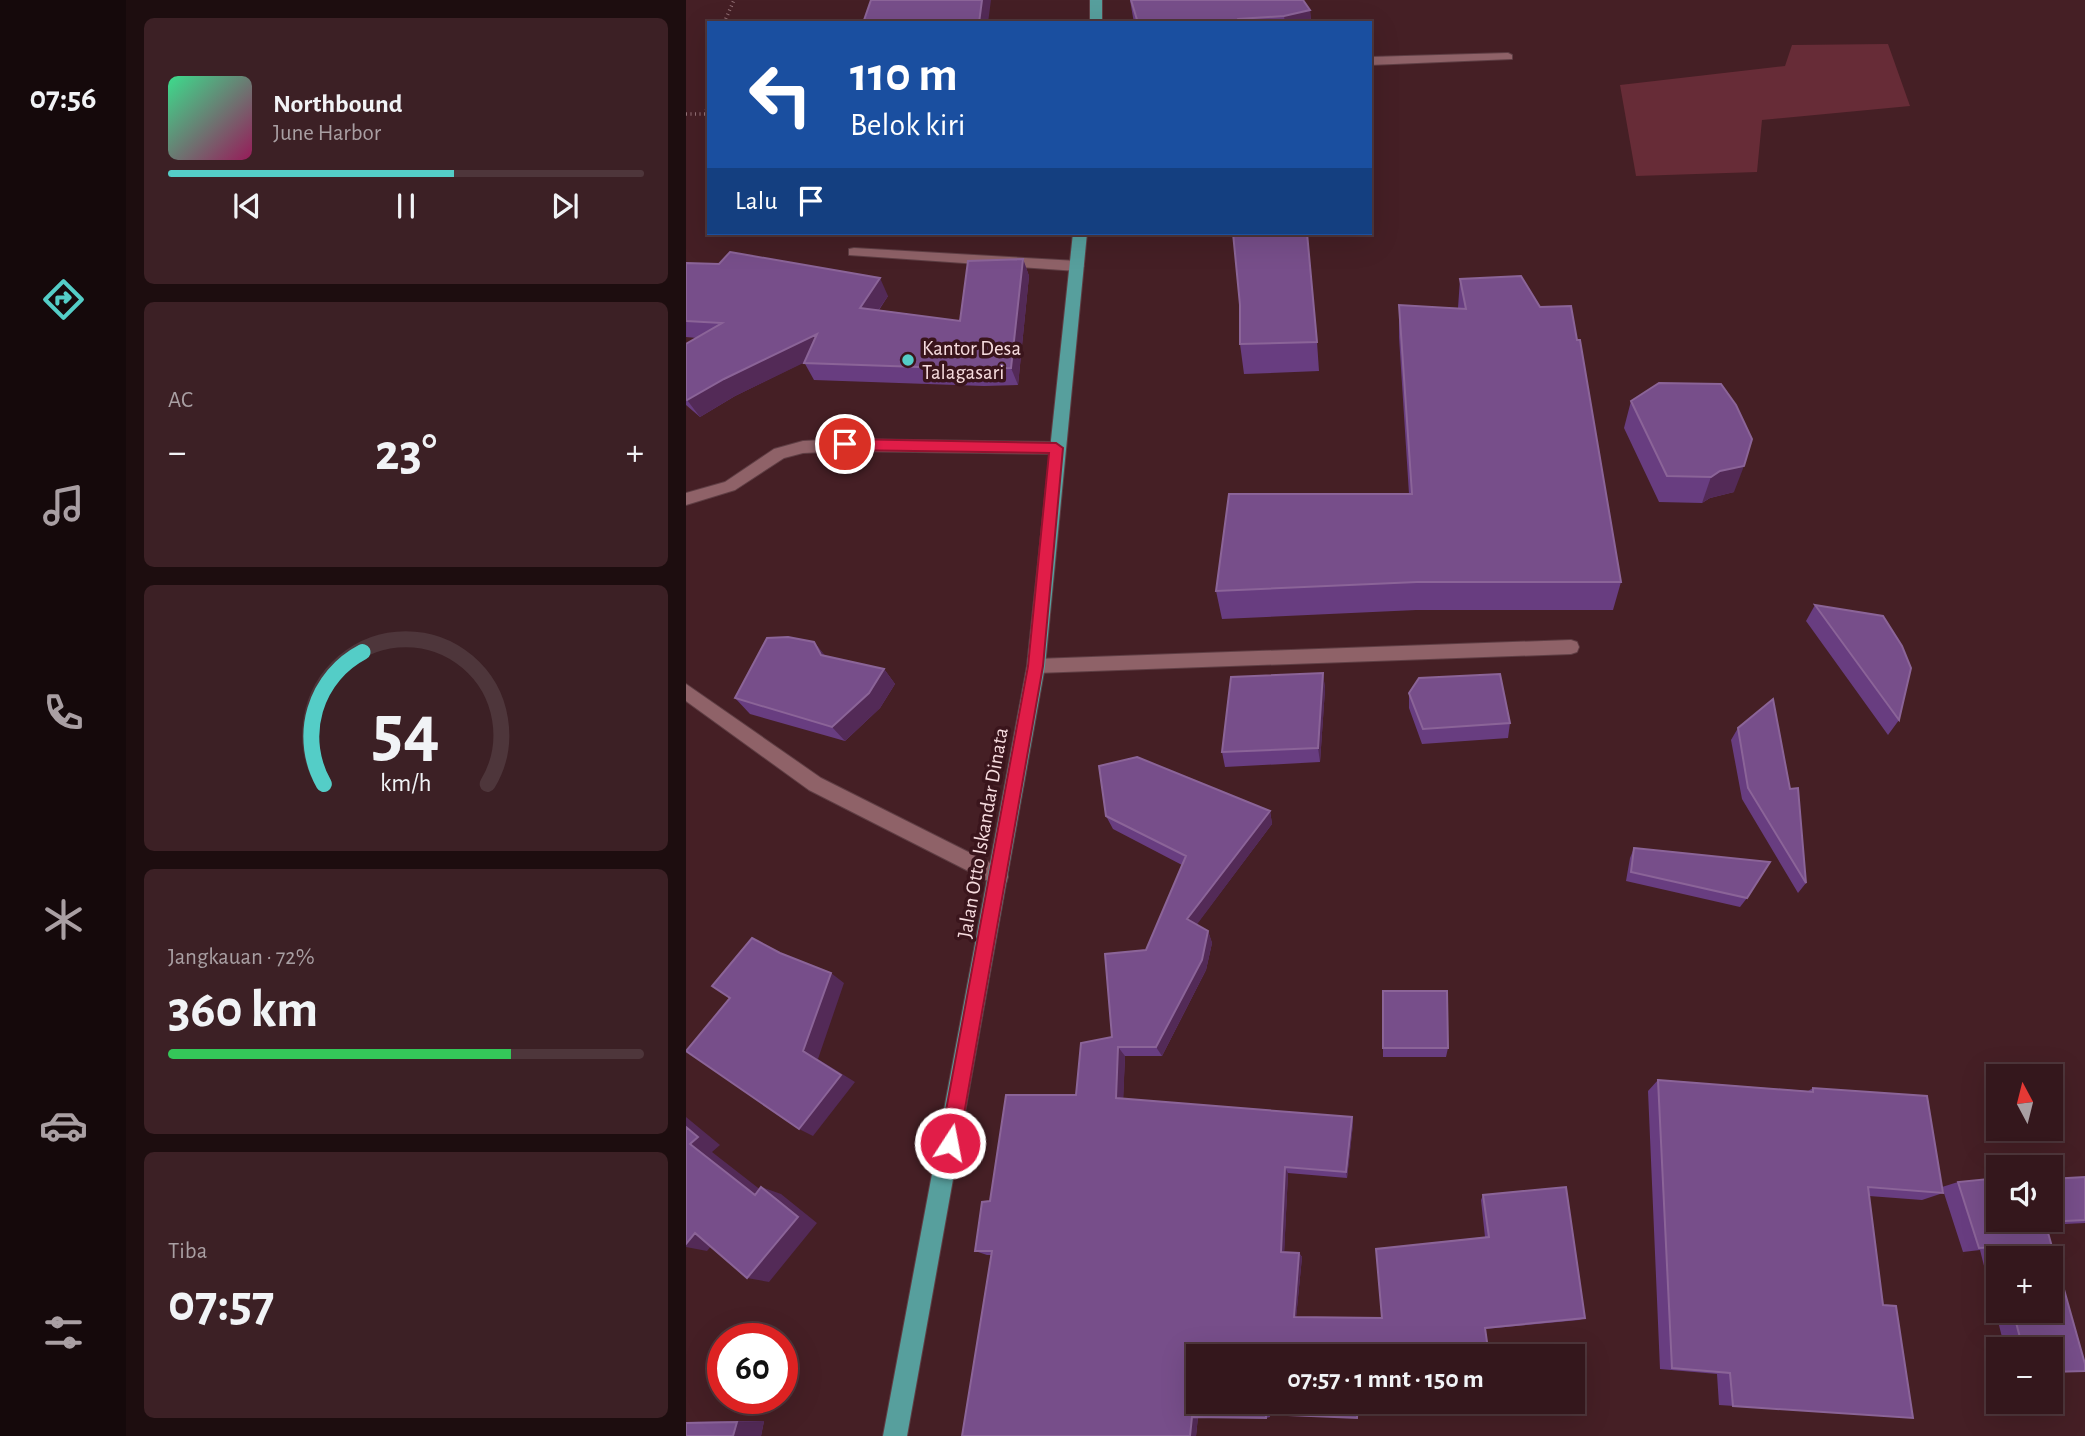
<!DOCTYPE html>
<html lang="id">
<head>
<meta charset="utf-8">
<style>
  body { margin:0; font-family:"Alegreya Sans",sans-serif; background:#3c2025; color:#f1f3f6; height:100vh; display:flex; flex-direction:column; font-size:26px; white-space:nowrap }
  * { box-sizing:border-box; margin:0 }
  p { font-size:23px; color:#a99fa3 }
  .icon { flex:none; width:38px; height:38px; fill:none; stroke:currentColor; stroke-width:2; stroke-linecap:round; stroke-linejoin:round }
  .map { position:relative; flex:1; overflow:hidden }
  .sheet { display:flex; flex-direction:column; gap:18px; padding:18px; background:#1d0d0f; width:560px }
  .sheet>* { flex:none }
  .hud { position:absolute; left:21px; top:21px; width:665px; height:214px; border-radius:0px; box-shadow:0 7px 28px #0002,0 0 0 2px #4e363b; background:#1a4fa0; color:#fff; overflow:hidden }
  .needle { width:46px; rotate:353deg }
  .tools { position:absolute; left:1300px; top:1064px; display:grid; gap:14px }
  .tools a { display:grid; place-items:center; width:77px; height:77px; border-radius:0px; background:#34171c; box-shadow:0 7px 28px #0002,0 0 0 2px #4e363b; font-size:35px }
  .speed { position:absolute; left:21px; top:1323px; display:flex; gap:14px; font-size:35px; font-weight:700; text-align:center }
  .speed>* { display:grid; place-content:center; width:91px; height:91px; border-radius:50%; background:#34171c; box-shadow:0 7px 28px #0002,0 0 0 2px #4e363b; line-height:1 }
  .speed .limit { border:10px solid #d22; background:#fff; color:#111 }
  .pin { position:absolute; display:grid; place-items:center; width:60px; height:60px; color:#fff; margin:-30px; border:4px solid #fff; border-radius:50%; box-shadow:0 2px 7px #0007 }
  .me { position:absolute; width:77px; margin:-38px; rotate:11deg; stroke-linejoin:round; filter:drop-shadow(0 0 5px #0008) }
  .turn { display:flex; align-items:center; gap:24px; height:147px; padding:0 28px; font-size:32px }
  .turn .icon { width:91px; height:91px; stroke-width:2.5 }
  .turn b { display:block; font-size:49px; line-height:60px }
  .then { display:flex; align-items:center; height:66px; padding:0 28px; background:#0003; gap:14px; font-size:26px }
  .big { font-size:52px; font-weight:600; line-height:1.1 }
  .sheet .tile { flex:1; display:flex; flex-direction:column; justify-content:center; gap:10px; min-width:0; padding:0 24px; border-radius:10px; background:#3c2025 }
  .sheet .dial { align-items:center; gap:0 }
  .dial svg { height:182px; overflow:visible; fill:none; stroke:#4e363b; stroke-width:7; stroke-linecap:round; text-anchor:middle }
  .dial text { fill:#f1f3f6; stroke:none }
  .song { display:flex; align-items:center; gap:21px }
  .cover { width:84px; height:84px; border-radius:10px; background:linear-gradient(135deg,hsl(150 70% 55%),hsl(330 70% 35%)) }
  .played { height:7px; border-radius:4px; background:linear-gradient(90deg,#54cdc7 60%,#4e363b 60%) }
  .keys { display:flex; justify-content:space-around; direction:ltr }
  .heat { display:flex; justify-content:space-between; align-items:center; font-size:38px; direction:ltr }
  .charge { height:10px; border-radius:5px; background:linear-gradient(90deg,#34c759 72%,#4e363b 0) }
  .trip { position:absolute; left:500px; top:1344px; width:399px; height:70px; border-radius:0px; background:#34171c; box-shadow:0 7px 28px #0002,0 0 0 2px #4e363b; font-weight:600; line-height:70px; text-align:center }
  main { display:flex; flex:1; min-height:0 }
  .tabs { display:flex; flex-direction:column; width:126px; justify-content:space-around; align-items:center; background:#15090b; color:#a99fa3 }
  .tabs .icon { width:49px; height:49px }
  .tabs .selected { color:#54cdc7 }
  .tabs b { font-size:32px; color:#f1f3f6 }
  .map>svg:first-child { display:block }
</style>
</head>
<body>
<main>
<nav class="tabs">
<b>07:56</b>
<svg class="icon selected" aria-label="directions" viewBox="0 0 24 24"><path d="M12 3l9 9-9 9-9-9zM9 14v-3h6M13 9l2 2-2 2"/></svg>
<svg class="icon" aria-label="music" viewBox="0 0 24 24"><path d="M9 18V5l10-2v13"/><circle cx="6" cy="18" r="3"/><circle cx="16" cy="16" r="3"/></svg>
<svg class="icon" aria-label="phone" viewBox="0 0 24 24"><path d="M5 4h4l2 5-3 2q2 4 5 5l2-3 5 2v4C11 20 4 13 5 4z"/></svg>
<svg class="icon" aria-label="climate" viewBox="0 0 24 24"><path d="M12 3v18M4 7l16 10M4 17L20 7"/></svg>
<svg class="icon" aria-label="car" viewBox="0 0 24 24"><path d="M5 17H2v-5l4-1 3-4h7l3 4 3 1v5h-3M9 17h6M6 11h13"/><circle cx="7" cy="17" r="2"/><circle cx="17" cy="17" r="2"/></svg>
<svg class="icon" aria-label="filters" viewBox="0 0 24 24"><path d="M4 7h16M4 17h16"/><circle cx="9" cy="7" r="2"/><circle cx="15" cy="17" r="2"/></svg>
</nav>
<section class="sheet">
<div class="tile">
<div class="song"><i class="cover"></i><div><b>Northbound</b><p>June Harbor</p></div></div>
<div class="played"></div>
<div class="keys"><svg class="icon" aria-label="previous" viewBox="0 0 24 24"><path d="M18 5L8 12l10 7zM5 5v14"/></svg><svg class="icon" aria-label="pause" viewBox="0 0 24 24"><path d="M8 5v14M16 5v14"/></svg><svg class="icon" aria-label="next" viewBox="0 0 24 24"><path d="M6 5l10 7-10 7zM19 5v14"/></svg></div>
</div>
<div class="tile"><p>AC</p>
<div class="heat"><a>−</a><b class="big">23°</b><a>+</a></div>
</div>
<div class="tile dial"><svg viewBox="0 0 100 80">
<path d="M14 69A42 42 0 1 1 86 69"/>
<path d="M14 69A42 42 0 0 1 31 11" stroke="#54cdc7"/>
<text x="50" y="56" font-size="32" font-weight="700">54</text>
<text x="50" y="72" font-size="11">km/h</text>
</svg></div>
<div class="tile"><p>Jangkauan · 72%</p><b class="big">360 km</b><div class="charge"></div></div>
<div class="tile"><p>Tiba</p><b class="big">07:57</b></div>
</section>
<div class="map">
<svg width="1399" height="1436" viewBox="0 0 1399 1436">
  <rect width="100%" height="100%" fill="#451f25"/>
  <path fill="#672c37" d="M1202 44 1224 106 1076 120 1071 172 950 176 934 85 1099 66 1106 45Z"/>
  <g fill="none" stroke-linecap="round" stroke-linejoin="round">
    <defs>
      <path id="lane" d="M885 640 891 642 893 647 891 652 885 654 350 673 344 671 341 666 344 661 350 659Z"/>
      <path id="street" d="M822 53 826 55V59L684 65V57Z
        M168 248 391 261 398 266 391 271 163 255V249Z
        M159 439 370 442 378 448 370 454 159 451 117 453 98 458 49 490 0 505V493L39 482 88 449 117 441Z
        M0 684 135 778 320 871 322 877 320 883 313 886 306 883 123 790 0 701Z"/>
      <path id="primary" d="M404 0H416V23H404Z
        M387 233H401L359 666 221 1436H197L341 666Z"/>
    </defs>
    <use href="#lane" stroke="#5f3e44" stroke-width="2"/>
    <use href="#street" stroke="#5f3e44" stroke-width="2"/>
    <use href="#primary" stroke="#5f3e44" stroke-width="2"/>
    <path stroke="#937176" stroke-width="3.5" stroke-dasharray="1 3.5" stroke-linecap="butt" d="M38 23 48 0
      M0 114H19L23 103"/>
    <use href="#lane" fill="#8f6268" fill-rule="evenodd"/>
    <use href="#street" fill="#8f6268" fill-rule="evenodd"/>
    <use href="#primary" fill="#579f9d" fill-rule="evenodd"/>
  </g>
  <path fill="#683d80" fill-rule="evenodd" d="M444 0H617L624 10 625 23H448Z
    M337 259 343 276 332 385 298 386 128 380 118 362 49 396 14 417 0 405V344L11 338 0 337V263L202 296 193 310 274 321Z
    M774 279 935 582 927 610H730L536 619 530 591 723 494 713 337V305L772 308Z
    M554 305 631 342 633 371 558 374 554 344Z
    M945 401 1048 492 1024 498 1016 503 973 502 938 428Z
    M1129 605 1213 720 1202 735 1120 621Z
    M128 642 139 656 198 669 209 684 194 708 159 741 64 714 49 698Z
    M637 673 639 689 634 762 539 767 536 752Z
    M723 693 824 723 822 738 736 744 723 708Z
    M1052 728 1120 883 1112 893 1056 799 1045 740Z
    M451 757 584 811 586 824 510 925 522 931 526 943 520 970 476 1056H439L437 1099 666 1117 667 1124 661 1178 602 1173 598 1253H613L616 1257 610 1317 696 1318 690 1249 799 1237 795 1200 797 1195 880 1187 899 1318 893 1320 799 1329 803 1356H513V1402H672L671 1418 584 1415V1417L580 1418 512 1417 510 1436H276L305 1255H301L289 1251 296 1202 304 1201 320 1095H390L395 1043 426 1037 419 954 460 950 496 865 427 829 420 816 413 766Z
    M948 848 1061 898 1054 907 940 881 944 858Z
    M697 991 762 1048 760 1057H697Z
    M972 1080 1122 1091 1127 1088 1257 1193 1236 1200 1183 1196 1197 1305 1227 1418 1033 1405 1031 1374 974 1369 962 1091Z
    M1399 1177V1223L1360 1225 1399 1364V1371L1365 1372V1349H1319L1294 1250 1277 1252 1256 1187 1272 1182 1312 1178V1220H1365V1179ZM1312 1258H1365V1311H1312Z
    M78 1421 75 1436H0V1422Z"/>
  <path fill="#532a57" d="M296 0H305L302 23H293Z
    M624 10 625 23H599L598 16Z
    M337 259 343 276 332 385 325 368Z
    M194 278 202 296 182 325 174 308Z
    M131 334 140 352 49 396 14 417 1 400 38 379Z
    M1058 466 1048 492 1024 498 1016 503 1025 477 1034 471Z
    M128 642 141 658 135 655Z
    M198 669 209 684 194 708 159 741 146 727Z
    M637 673 639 689 634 762 632 748Z
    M584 811 586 824 506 931 501 919Z
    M522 931 526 943 520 970 476 1056 470 1047Z
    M145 973 158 983 132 1059 169 1082 127 1136 113 1129 117 1051Z
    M432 1047 439 1056 437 1106 430 1098Z
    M0 1117 34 1145 26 1152 89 1201 69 1195 4 1144 0 1127Z
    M666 1117 667 1124 661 1178 660 1172Z
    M599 1167 602 1173 598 1256 595 1252Z
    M75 1187 95 1194 131 1223 83 1282 61 1278Z
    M9 1233 32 1238 21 1251 0 1247V1244Z
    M613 1253 616 1257 610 1319 608 1317Z
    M512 1416 510 1436H504L506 1417Z
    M78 1421 75 1436H47L51 1422Z"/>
  <path fill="#774e8a" stroke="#8b6498" stroke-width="2" d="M185 0H296L293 23H177Z
    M445 0H617L624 10 598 16 552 19 550 23H452Z
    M547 233H621L631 342 554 344V305Z
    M44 252 194 278 174 308 274 321 282 261 337 259 325 368 291 369 118 363 131 334 38 379 1 400 0 399V344L36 323 0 321V263L33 264Z
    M835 276 854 307 885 306 891 340H894L935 582H731L530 591 543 494H726L713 305 780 309 774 279Z
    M973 383 1035 384 1050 405 1066 439 1058 466 1034 471 1025 477 981 476 945 401Z
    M1129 605 1197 616 1216 646 1225 668 1213 720Z
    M102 637 128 642 135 655 198 669 183 693 146 727 49 698 81 638Z
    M637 673 632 748 536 752 545 677Z
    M814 674 824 723 737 729 723 693 733 678Z
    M1087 699 1104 789 1112 788 1120 883 1062 788 1052 728Z
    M451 757 584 811 501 919 522 931 516 960 470 1047H432L430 1098 666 1117 660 1172 599 1167 595 1252 613 1253 608 1317 696 1318 690 1249 803 1237 797 1195 880 1187 899 1318 799 1328 803 1356H513V1402H672L671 1418 580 1414V1418L506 1417 504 1436H276L306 1251H289L296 1202 304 1201 320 1095H390L395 1043 426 1037 419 954 460 950 500 856 420 816 413 766Z
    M948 848 1084 862 1061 898 945 872Z
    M66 938 94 953 145 973 117 1051 155 1075 113 1129 0 1051 44 998 26 986Z
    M697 991H761L762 1048H697Z
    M972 1080 1127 1092V1088L1241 1096 1257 1193 1182 1187 1197 1305 1210 1306 1227 1418 1047 1406 1044 1373 986 1368Z
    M0 1127 12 1137 4 1144 69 1195 75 1187 112 1217 61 1278 9 1233 0 1244Z
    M1399 1177V1220L1359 1222 1399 1364V1371L1365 1372V1349H1337L1327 1311H1365V1258H1314L1311 1247 1293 1248 1272 1182 1312 1178V1220H1365V1179Z
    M51 1422 47 1436H0V1423Z"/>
  <path fill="#e11d48" stroke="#92132f" stroke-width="2" d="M159 439 370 443 377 448 357 666 273 1143 270 1150 264 1153 257 1150 254 1143 342 666 363 453 159 450 152 444Z"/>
  <circle fill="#54cdc7" stroke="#3a151c" stroke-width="2.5" cx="222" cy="360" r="7"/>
  <g text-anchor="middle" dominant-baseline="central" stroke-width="7" stroke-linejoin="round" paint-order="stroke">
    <g font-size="21" fill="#f7dcdf" stroke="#3a151c" text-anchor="start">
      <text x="236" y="348">Kantor Desa<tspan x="236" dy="24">Talagasari</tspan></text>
    </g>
    <g font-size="21" fill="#f7dcdf" stroke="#3a151c">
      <text transform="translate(297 833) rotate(-80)">Jalan Otto Iskandar Dinata</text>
    </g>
  </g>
</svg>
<div class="tools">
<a><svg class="needle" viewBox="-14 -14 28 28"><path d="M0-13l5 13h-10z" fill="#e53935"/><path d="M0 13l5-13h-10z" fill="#a99fa3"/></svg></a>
<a><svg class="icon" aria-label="sound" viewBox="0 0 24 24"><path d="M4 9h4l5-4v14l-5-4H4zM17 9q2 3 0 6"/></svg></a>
<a>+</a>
<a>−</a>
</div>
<div class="speed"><div class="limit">60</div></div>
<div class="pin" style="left:159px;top:444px;background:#d93025"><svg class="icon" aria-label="arrive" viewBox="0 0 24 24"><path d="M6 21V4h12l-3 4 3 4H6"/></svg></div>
<svg class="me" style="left:264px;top:1143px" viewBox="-20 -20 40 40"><circle r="17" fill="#e11d48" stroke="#fff" stroke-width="3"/><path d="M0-11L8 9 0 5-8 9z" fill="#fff"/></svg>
<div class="trip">07:57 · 1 mnt · 150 m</div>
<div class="hud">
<div class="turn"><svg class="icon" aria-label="left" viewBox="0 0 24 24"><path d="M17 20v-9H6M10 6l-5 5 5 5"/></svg><div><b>110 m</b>Belok kiri</div></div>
<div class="then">Lalu<svg class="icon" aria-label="arrive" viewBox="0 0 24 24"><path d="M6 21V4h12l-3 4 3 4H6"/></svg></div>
</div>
</div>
</main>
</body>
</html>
